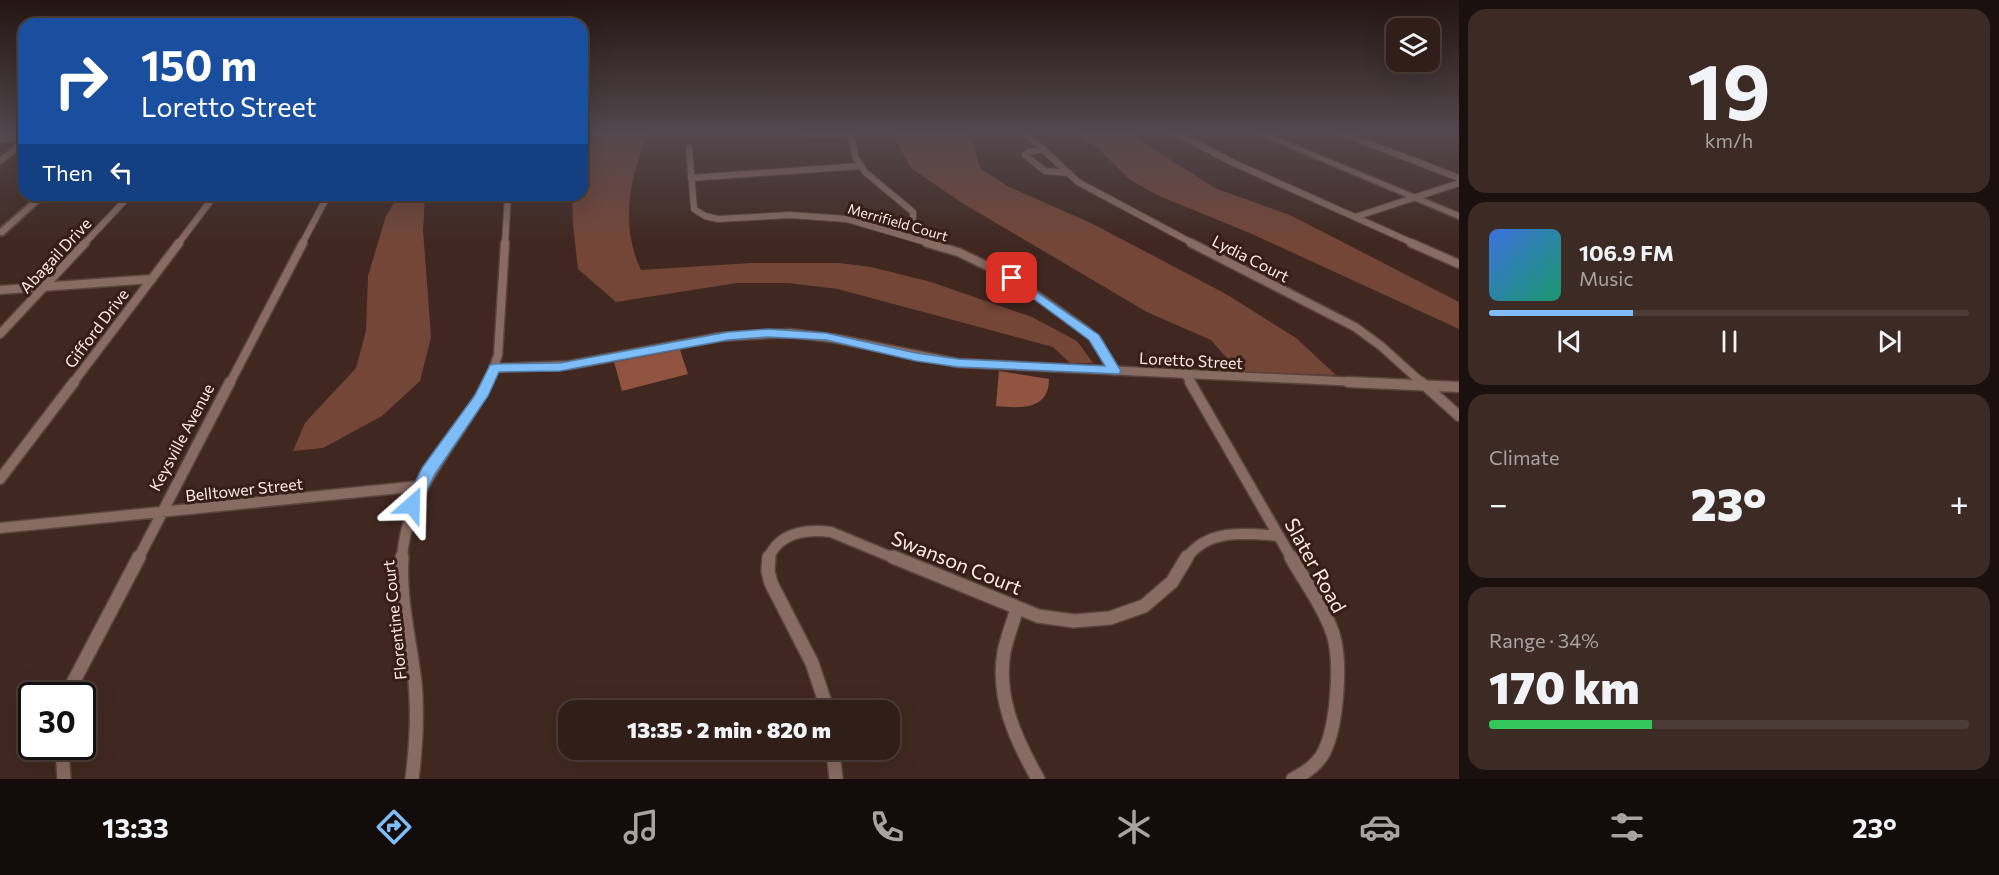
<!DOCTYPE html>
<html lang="en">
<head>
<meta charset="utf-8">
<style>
  body { margin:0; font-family:Commissioner,sans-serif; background:#3c2b25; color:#f1f3f6; height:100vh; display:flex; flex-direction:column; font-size:22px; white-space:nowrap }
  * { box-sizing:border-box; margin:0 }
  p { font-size:20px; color:#a8a2a2 }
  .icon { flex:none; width:33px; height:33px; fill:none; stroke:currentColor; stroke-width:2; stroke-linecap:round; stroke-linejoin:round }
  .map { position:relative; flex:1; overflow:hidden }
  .drawer { display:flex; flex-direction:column; gap:9px; padding:9px; background:#1a100d; width:540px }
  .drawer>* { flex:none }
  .top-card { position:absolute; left:18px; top:18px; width:570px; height:183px; border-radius:18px; box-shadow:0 6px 24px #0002,0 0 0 2px #4b3c37; background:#1a4fa0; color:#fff; overflow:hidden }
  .tools { position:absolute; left:1386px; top:18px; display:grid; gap:12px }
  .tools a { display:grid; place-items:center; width:54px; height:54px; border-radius:12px; background:#301e18; box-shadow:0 6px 24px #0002,0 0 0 2px #4b3c37; font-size:30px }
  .speed { position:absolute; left:18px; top:682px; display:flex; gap:12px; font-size:30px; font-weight:700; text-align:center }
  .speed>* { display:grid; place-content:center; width:78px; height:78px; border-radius:50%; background:#301e18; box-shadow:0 6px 24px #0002,0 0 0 2px #4b3c37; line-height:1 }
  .speed .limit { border:3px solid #111; border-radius:9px; background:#fff; color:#111 }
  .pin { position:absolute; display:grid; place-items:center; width:51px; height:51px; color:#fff; margin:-26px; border-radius:12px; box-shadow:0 3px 9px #0006 }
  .me { position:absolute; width:66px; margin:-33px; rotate:25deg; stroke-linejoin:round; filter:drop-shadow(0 0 4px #0008) }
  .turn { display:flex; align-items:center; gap:21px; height:126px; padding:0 24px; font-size:27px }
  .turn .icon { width:78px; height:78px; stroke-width:2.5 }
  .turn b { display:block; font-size:42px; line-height:51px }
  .then { display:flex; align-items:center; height:57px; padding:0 24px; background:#0003; gap:12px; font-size:22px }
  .big { font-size:45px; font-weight:800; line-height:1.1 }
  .drawer .card { flex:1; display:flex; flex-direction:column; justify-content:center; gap:9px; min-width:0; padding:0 21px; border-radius:18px; background:#3c2b25 }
  .drawer .dial { align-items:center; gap:0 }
  .dial b { font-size:78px; line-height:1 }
  .song { display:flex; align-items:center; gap:18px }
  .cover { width:72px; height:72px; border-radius:9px; background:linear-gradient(135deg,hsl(220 70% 55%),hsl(160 70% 35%)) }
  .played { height:6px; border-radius:3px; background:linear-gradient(90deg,#7fbdf9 30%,#4b3c37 30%) }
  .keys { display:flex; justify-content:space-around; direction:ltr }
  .heat { display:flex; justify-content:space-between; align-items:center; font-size:33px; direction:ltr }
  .charge { height:9px; border-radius:4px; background:linear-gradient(90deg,#34c759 34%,#4b3c37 0) }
  .trip { position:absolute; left:558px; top:700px; width:342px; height:60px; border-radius:18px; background:#301e18; box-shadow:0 6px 24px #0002,0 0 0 2px #4b3c37; font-weight:800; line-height:60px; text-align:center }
  .tabs { display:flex; height:96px; justify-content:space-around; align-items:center; background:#130c0a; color:#a8a2a2 }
  .tabs .icon { width:42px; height:42px }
  .tabs .current { color:#7fbdf9 }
  .tabs b { font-size:27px; color:#f1f3f6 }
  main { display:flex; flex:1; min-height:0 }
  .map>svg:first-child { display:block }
</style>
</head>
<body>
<main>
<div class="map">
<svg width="1459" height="779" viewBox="0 0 1459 779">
  <rect width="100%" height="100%" fill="#402820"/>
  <path fill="#734638" d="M600 133H649C629 175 620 227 641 270L751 263H839L871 267 931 282 1032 317 1077 341 1093 363H1070L1053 347 838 289 788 283H737L616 302 578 269 573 225 572 195H582C582 168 574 149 600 133Z
    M895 133H970L980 168 1009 187 1091 223 1226 294 1296 338 1336 375 1239 372 1211 340 1147 312 962 203 911 168 896 141Z
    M1073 133H1128L1217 189 1290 215 1459 302V329L1252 234 1157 195 1129 179 1099 149Z
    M399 195H425L423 230 431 337 420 381 382 416 323 448 293 451 305 423 356 368 366 331 368 276 386 216Z"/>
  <path fill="#915440" d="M678 344 688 374 622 391 613 358Z
    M999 371 1049 379C1049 411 1019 408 996 406Z"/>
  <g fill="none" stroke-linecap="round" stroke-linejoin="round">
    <defs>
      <path id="minor-far3" d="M850 133 856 158 865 172 913 212V220L899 234
        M1025 133 1078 182 1194 244
        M1176 133 1234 163 1415 244
        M1342 133 1459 178
        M802 134H850
        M0 139 24 137
        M689 148 694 209 705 216 718 219 790 215 847 219 932 244
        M1044 149 1028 152 1025 155 1045 171 1069 173
        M0 161 24 142
        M691 178 860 166
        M1355 217 1459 183
        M84 244 130 195
        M178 244 215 195
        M302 244 328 195
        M505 244 508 195"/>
      <path id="minor-far2" d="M927 243 958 252 1012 278 1087 331 1099 343 1114 371
        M1191 243 1355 327 1381 346 1422 383
        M1411 243 1459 264
        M0 290 152 279
        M0 334 85 243
        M495 368 570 365 719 337 790 333 838 339 958 363 1379 383
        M1186 375 1191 383
        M73 383 179 243
        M230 383 303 243
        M488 383 498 355 505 243"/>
      <path id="minor-far1" d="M1190 382 1292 559
        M1348 382 1459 387
        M1421 382 1459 416
        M0 479 74 382
        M0 528 420 486
        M138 559 230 382
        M402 559C406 488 458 442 488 382
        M768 559C779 532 806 529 831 532L896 559
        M1186 559C1207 528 1247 533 1279 536"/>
      <path id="minor" d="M402 557C399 599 410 640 415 682 418 714 416 747 412 779
        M769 557 768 571 771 583 812 663 828 711
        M893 557 1038 616 1074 621 1110 618 1144 606 1172 582 1187 557
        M1291 557C1305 582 1324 607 1333 634 1342 662 1337 726 1324 752 1318 764 1305 773 1293 779
        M1017 608C1013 623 1007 637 1004 652 996 698 1016 740 1038 779
        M66 696 139 557
        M62 747 64 779
        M833 750 836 779"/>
      <path id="tertiary" d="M39 195H47L3 235H0V229Z"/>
      <path id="secondary" d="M1255 133H1266L1459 213V219Z"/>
    </defs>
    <use href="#minor-far3" stroke="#59443e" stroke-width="8"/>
    <use href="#minor-far2" stroke="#59443e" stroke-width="11"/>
    <use href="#minor-far1" stroke="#59443e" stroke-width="13"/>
    <use href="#minor" stroke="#59443e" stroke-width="16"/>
    <use href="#tertiary" stroke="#59443e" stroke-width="4"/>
    <use href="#secondary" stroke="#59443e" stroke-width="3"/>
    <use href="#minor-far3" stroke="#886b62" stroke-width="6"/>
    <use href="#minor-far2" stroke="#886b62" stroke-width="8"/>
    <use href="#minor-far1" stroke="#886b62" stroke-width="10"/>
    <use href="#minor" stroke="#886b62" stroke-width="13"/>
    <use href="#tertiary" fill="#886b62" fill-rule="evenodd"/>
    <use href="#secondary" fill="#886b62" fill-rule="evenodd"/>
  </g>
  <linearGradient id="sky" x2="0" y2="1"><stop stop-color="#231612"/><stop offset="0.55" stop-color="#53484e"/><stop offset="1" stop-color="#53484e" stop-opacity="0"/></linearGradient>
  <rect width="1459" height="242" fill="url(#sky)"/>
  <path fill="#7fbdf9" stroke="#537ba2" stroke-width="1.5" d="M1012 275 1099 335 1121 371 1119 374 958 367 916 361 826 340 768 337 728 340 560 371 499 372 488 396 435 474 418 509H407L404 505 422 468 475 395 490 365 495 364 560 363 728 332 768 329 826 333 916 353 958 359 1105 366 1089 340 1008 280 1006 278Z"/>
  <g text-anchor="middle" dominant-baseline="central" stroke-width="6" stroke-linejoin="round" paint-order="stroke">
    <g font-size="14" fill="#fbeae4" stroke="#361e16">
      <text transform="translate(898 222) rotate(16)">Merrifield Court</text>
    </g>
    <g font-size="16" fill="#fbeae4" stroke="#361e16">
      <text transform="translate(55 255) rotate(-47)">Abagail Drive</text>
      <text transform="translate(1251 258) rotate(27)">Lydia Court</text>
      <text transform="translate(96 328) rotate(-53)">Gifford Drive</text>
      <text transform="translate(1191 360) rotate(3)">Loretto Street</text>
      <text transform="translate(181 437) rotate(-62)">Keysville Avenue</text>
      <text transform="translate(244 489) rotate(-6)">Belltower Street</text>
      <text transform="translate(394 620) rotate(-96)">Florentine Court</text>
    </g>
    <g font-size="20" fill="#fbeae4" stroke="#361e16">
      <text transform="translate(957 562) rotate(22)">Swanson Court</text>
      <text transform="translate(1316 565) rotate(61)">Slater Road</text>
    </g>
  </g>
</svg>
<div class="tools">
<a><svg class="icon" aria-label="layers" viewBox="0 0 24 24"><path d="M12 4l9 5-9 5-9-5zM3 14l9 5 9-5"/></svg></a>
</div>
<div class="speed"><div class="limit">30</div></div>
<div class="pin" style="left:1012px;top:278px;background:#d93025"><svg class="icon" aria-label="arrive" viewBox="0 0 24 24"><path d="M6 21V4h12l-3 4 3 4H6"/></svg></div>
<svg class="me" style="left:412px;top:505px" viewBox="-20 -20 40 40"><path d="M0-17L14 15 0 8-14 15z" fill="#7fbdf9" stroke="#fff" stroke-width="4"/></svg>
<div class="trip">13:35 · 2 min · 820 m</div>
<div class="top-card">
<div class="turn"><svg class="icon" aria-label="right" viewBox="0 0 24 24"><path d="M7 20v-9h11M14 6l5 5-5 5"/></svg><div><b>150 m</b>Loretto Street</div></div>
<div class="then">Then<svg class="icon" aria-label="left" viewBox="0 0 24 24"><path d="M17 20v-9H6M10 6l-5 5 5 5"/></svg></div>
</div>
</div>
<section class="drawer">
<div class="card dial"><b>19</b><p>km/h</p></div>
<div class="card">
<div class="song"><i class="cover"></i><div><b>106.9 FM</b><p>Music</p></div></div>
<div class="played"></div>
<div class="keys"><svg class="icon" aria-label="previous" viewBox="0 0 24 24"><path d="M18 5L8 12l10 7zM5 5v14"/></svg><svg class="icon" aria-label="pause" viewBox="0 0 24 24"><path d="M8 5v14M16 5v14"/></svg><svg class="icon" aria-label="next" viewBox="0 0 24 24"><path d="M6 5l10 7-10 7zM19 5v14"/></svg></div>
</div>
<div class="card"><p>Climate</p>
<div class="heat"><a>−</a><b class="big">23°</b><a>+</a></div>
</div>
<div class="card"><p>Range · 34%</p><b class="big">170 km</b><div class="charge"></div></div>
</section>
</main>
<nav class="tabs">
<b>13:33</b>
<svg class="icon current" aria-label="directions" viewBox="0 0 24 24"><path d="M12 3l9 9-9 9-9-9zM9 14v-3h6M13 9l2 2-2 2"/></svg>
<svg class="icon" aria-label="music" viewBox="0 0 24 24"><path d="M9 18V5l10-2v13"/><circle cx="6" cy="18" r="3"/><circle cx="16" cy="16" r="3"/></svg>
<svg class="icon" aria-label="phone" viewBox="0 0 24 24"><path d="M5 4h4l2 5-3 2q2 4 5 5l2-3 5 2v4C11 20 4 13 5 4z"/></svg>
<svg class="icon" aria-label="climate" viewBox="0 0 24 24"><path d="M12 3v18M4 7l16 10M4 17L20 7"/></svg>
<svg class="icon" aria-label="car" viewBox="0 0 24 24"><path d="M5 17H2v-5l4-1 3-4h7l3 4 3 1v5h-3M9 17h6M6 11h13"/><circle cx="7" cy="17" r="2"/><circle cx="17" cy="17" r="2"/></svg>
<svg class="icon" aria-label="filters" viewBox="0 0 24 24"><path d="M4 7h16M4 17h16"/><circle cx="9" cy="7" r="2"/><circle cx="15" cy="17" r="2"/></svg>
<b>23°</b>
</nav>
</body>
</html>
